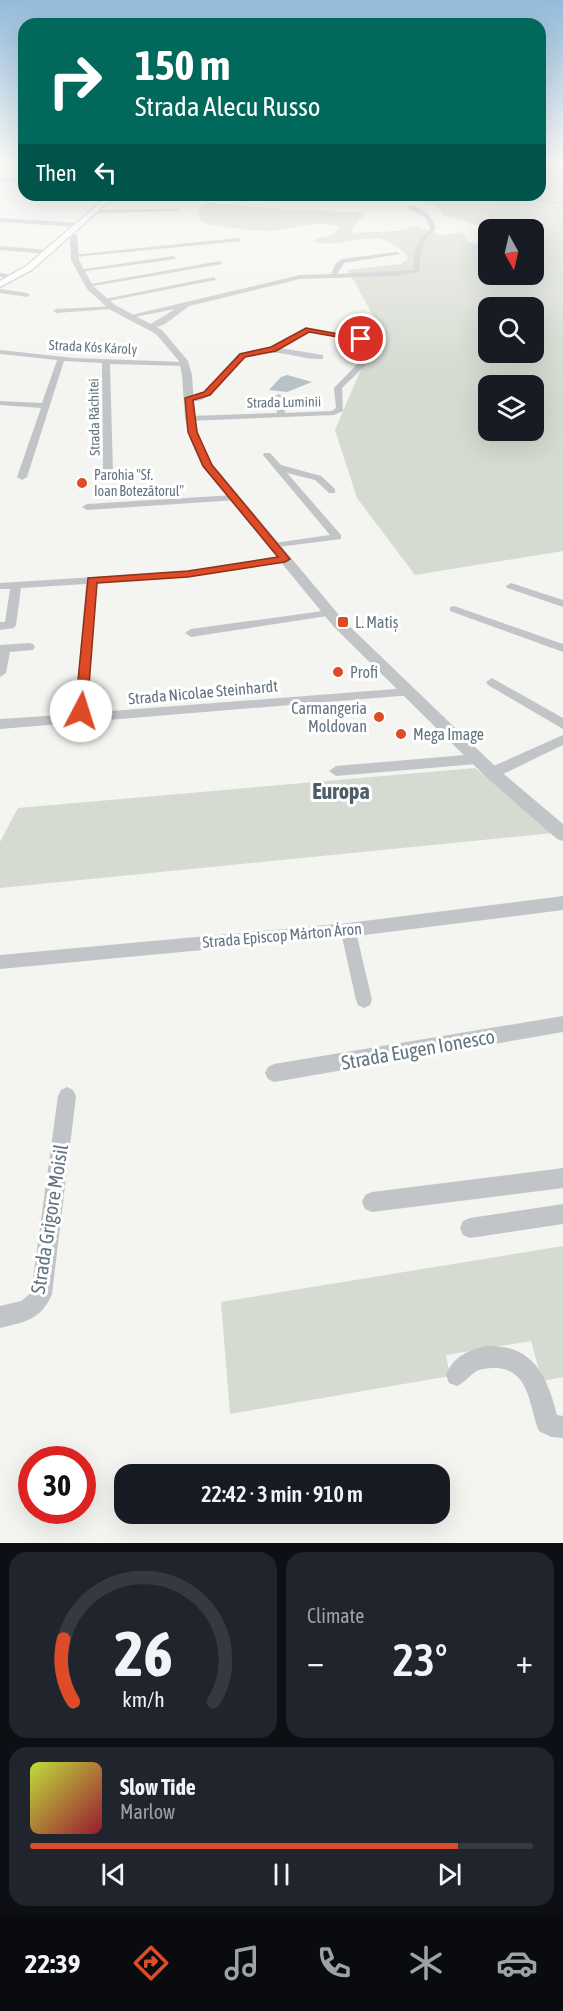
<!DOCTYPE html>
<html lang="en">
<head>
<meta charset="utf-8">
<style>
  body { margin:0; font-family:"Asap Condensed",sans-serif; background:#20242c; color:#f1f3f6; height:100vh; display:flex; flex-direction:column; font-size:22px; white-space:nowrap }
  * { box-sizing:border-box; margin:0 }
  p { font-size:20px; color:#9ea1a6 }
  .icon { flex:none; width:33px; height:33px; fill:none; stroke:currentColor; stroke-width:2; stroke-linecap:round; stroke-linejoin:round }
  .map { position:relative; height:1543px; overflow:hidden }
  .drawer { display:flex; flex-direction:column; gap:9px; padding:9px; background:#0d0f14; flex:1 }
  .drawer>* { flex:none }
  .top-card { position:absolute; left:18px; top:18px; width:528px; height:183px; border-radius:18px; box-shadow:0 6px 24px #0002; background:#00695c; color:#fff; overflow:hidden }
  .needle { width:39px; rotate:172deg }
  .tools { position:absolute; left:478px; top:219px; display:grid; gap:12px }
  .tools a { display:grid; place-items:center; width:66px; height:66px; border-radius:12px; background:#171b24; box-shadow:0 6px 24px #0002; font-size:30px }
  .speed { position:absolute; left:18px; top:1446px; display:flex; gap:12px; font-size:30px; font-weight:700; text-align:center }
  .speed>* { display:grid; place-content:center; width:78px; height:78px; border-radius:50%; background:#171b24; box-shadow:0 6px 24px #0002; line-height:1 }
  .speed .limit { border:9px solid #d22; background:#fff; color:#111 }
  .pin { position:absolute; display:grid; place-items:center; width:51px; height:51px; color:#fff; margin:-26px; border:3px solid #fff; border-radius:50%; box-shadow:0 2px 6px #0007 }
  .me { position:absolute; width:66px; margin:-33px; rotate:5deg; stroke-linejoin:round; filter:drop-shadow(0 0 4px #0008) }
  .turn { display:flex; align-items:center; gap:21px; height:126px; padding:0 18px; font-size:27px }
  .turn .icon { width:78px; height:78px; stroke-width:2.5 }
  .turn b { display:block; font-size:42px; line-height:51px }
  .then { display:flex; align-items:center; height:57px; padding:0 18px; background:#0003; gap:12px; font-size:22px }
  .big { font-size:45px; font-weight:600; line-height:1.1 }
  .drawer .widget { flex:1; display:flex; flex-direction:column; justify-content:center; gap:9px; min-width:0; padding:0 21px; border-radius:18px; background:#20242c }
  .drawer .dial { align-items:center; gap:0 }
  .dial svg { height:156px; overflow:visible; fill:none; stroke:#363941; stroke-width:7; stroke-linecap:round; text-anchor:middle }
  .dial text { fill:#f1f3f6; stroke:none }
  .song { display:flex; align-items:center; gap:18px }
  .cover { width:72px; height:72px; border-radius:9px; background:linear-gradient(135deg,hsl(70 70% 55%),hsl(350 70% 35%)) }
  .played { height:6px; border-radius:3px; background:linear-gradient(90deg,#dd4b27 85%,#363941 85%) }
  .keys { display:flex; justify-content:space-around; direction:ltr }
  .heat { display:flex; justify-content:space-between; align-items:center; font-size:33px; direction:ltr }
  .drawer .tiles { flex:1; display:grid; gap:9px; grid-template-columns:1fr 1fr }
  .widget:last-child { grid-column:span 2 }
  .trip { position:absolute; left:114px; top:1464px; width:336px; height:60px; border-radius:18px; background:#171b24; box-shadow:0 6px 24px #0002; font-weight:600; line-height:60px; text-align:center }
  .dock { display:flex; height:96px; justify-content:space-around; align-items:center; background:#090b0e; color:#9ea1a6 }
  .dock .icon { width:42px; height:42px }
  .dock .selected { color:#dd4b27 }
  .dock b { font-size:27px; color:#f1f3f6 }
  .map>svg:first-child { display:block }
</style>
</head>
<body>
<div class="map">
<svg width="563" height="1543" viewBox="0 0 563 1543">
  <rect width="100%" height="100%" fill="#f4f4f0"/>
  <path fill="#d5dbd1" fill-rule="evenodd" d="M540 160H563V551L415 575 357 498 335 430 379 327 348 270 401 264 408 258C405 251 400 250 394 245 371 228 341 249 315 242L316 239C325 237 336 237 339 227 318 218 291 230 268 231 253 231 223 227 207 224L201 221 198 213 203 204 212 203 290 210 356 212 364 215 352 229 354 233 397 231 416 226 441 235 461 232 465 235 467 242 483 245 489 237V274H534V230L496 229 444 216C439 204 424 203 413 199L417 195H540ZM489 308H534V352H489ZM489 386H534V430H489Z
    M475 768 553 833 0 888V842L18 808Z
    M563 1246V1377L542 1381 531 1341 446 1355 450 1376 230 1414 221 1302Z"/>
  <path fill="#b6c2c6" d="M287 375 312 382 287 392 269 390 281 377Z"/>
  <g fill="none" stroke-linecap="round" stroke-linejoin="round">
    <path stroke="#b6c2c6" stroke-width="1.5" d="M503 195 563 204"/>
    <defs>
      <path id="secondary" d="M109 195H116L32 270 0 287V281L26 266Z"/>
    </defs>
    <use href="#secondary" stroke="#b2b7ba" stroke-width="2"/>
    <path fill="#c2c5c8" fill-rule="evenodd" d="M0 178 24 180V182L0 180Z
      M410 205C423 209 433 215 436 229 418 246 422 251 419 272L399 276 300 279 189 306 165 324 152 329 148 327 149 325 175 309 130 318 127 316 300 275 331 274 336 263 342 259 397 252 400 254 344 263 337 274 414 270C413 252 416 240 430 229L426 218 408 208Z
      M94 210 177 209 180 211 92 213Z
      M0 218 79 223 82 225 79 227 0 222Z
      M239 238 241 241 74 257 71 255Z
      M0 246 48 250 51 252 48 254 0 250Z
      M174 256 176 259 80 272 77 270Z
      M220 261 222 264 88 287 85 285Z
      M0 273 19 276 16 278 0 277Z
      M214 277 216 280 103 302 100 300Z
      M0 289 27 293 30 295 27 297 0 293Z
      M114 306 112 309 56 313 53 311 56 309Z
      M308 328 362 336 376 346 375 356 342 388 343 411 334 415 187 421 186 419 190 416 277 413 275 396 279 394 283 396 285 413 332 411 336 408 334 388 368 353V347L357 340 309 332 280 348 323 355V359C301 360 282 349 259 354 255 355 248 355 245 357 228 366 210 414 185 398L204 392 239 353 271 347Z
      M0 350 74 358 184 362 188 364 184 366 110 364 113 473 108 476 103 473 102 363 64 361 27 477 22 480 17 477 41 408 0 405V401L42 403 57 360 0 354Z
      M264 453H270L281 465 321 476 335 489V493H329L315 480 287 473 341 535V539L270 548V544L274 543 330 535 263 455Z
      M234 495 237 496V500L87 510 82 507 87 504Z
      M285 556 289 557V561L188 577 97 583 86 713 408 688 414 692 412 695 0 729V719L76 714 75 711 86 584 21 588 16 625 14 628 0 630V622H5L10 589H0V583L188 571Z
      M511 583 563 600V607L507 588 506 586Z
      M454 606 563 644V652L450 611V607Z
      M330 610 334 611V615L191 637 185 633 191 629Z
      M29 643 33 644 35 647 33 650 10 652 6 673 0 677V645Z
      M492 678 563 718V729L488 685 486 682Z
      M563 735V745L497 777H487L485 773 487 769Z
      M477 754 484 759 477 764 336 776 329 771 336 766Z
      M563 896V910L357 936 372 1000 370 1005 364 1008 358 1005 356 1000 342 937 0 969V955L348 923Z
      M563 1016V1032L274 1082 268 1079 265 1073 268 1067 274 1064Z
      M67 1087 73 1090 76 1096 52 1294C41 1320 25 1322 0 1328V1306L21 1301 31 1293 58 1096 61 1090Z
      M563 1168V1188L372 1212 365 1209 362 1202 365 1195 372 1192Z
      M563 1204V1224L470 1238 463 1235 460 1228 463 1221 470 1218Z
      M486 1346C533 1344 547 1375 557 1415L563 1416V1438L551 1437 539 1431C529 1408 531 1372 498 1368 492 1368 485 1368 479 1370 471 1373 466 1382 457 1386L449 1383 446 1375C453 1357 468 1350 486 1346Z"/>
    <path fill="#c2c5c8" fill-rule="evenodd" d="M66 233 77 235 79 260 93 286 115 305 162 330 188 361 192 375 195 419 200 439 213 465 344 621 498 769 563 824V841L557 839 486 777 334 627 230 500 202 466 190 439 185 419 182 375 179 361 156 334 109 309 87 289 71 260 70 236 66 235Z"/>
    <use href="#secondary" fill="#fff" fill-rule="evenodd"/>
  </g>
  <linearGradient id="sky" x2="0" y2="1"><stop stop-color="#94bada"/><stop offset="0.43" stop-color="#fafaf8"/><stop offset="1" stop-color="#fafaf8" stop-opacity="0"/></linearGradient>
  <rect width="563" height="376" fill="url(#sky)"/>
  <path fill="#dd4b27" stroke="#903119" stroke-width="1.5" d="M306 328 365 339 361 341 309 332 276 351 245 357 210 395 193 400 197 432 212 465 290 559 285 562 188 577 97 583 87 711 81 716 76 714 75 711 88 578 188 571 278 557 203 466 188 432 185 398 204 392 240 354 271 347Z"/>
  <g fill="#dd4b27" stroke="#fff" stroke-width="2">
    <circle cx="82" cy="483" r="6"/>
    <rect x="337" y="616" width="12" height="12" rx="3"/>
    <circle cx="338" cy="672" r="6"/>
    <circle cx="379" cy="717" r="6"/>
    <circle cx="401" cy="734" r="6"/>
  </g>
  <g text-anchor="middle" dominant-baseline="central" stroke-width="6" stroke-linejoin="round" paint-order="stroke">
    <g font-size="14" fill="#647480" stroke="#fff">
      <text transform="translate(93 347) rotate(3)">Strada Kós Károly</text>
      <text transform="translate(284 402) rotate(-1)">Strada Luminii</text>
      <text transform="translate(94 417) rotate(-91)">Strada Răchitei</text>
    </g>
    <g font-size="14" fill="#647480" stroke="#fff" text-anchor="start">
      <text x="94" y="475">Parohia "Sf.<tspan x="94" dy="16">Ioan Botezătorul"</tspan></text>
    </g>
    <g font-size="16" fill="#647480" stroke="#fff" text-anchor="start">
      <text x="355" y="622">L. Matiș</text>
      <text x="350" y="672">Profi</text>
      <text x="367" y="708" text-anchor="end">Carmangeria<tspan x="367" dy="18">Moldovan</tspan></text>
      <text x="413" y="734">Mega Image</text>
    </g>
    <g font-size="16" fill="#647480" stroke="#fff">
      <text transform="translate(203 692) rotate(-5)">Strada Nicolae Steinhardt</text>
      <text transform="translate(282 935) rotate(-5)">Strada Episcop Márton Áron</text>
    </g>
    <g font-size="20" fill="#647480" stroke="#fff">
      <text transform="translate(418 1049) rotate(-10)">Strada Eugen Ionesco</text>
      <text transform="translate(49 1219) rotate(-81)">Strada Grigore Moisil</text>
    </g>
    <g font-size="22" font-weight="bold" fill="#515d66" stroke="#fff">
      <text x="341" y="791">Europa</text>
    </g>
  </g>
</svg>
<div class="tools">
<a><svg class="needle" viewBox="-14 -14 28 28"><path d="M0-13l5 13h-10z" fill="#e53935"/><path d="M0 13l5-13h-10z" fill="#9ea1a6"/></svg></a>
<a><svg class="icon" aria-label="search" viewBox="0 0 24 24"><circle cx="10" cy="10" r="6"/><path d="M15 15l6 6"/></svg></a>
<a><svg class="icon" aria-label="layers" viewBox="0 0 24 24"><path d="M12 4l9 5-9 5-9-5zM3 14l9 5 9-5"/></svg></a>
</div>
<div class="speed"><div class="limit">30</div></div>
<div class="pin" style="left:361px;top:339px;background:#d93025"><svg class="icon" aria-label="arrive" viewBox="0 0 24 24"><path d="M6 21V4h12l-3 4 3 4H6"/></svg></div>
<svg class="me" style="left:81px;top:711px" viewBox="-20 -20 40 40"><circle r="19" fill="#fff"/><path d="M0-13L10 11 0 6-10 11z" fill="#dd4b27"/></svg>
<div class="trip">22:42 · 3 min · 910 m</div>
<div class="top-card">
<div class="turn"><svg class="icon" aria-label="right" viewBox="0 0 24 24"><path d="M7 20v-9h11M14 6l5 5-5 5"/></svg><div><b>150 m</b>Strada Alecu Russo</div></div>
<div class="then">Then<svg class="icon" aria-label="left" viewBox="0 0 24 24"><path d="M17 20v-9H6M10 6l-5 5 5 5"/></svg></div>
</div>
</div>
<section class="drawer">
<div class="tiles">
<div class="widget dial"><svg viewBox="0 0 100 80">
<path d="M14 69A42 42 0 1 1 86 69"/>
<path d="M14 69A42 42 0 0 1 9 37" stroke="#dd4b27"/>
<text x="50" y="56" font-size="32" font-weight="700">26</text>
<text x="50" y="72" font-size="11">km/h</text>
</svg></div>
<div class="widget"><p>Climate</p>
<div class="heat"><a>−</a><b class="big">23°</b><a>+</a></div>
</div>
<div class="widget">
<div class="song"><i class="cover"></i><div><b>Slow Tide</b><p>Marlow</p></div></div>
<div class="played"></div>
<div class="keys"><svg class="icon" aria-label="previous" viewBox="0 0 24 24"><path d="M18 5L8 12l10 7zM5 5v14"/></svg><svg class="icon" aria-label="pause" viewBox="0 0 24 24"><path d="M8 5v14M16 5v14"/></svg><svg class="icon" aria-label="next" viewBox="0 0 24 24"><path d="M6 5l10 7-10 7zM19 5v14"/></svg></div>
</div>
</div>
</section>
<nav class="dock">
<b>22:39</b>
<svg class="icon selected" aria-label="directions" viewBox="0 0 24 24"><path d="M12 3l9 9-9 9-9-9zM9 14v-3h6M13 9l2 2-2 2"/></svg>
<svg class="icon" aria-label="music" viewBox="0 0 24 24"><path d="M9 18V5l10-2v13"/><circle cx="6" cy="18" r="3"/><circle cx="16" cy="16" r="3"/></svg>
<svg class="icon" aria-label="phone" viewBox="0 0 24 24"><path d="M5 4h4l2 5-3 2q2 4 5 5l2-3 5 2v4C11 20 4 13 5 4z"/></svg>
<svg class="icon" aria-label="climate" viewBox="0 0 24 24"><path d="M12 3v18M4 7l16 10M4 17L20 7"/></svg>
<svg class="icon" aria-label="car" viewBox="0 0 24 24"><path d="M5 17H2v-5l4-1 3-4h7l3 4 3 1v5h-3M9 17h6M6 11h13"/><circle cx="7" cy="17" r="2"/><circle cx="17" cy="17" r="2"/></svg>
</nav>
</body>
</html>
